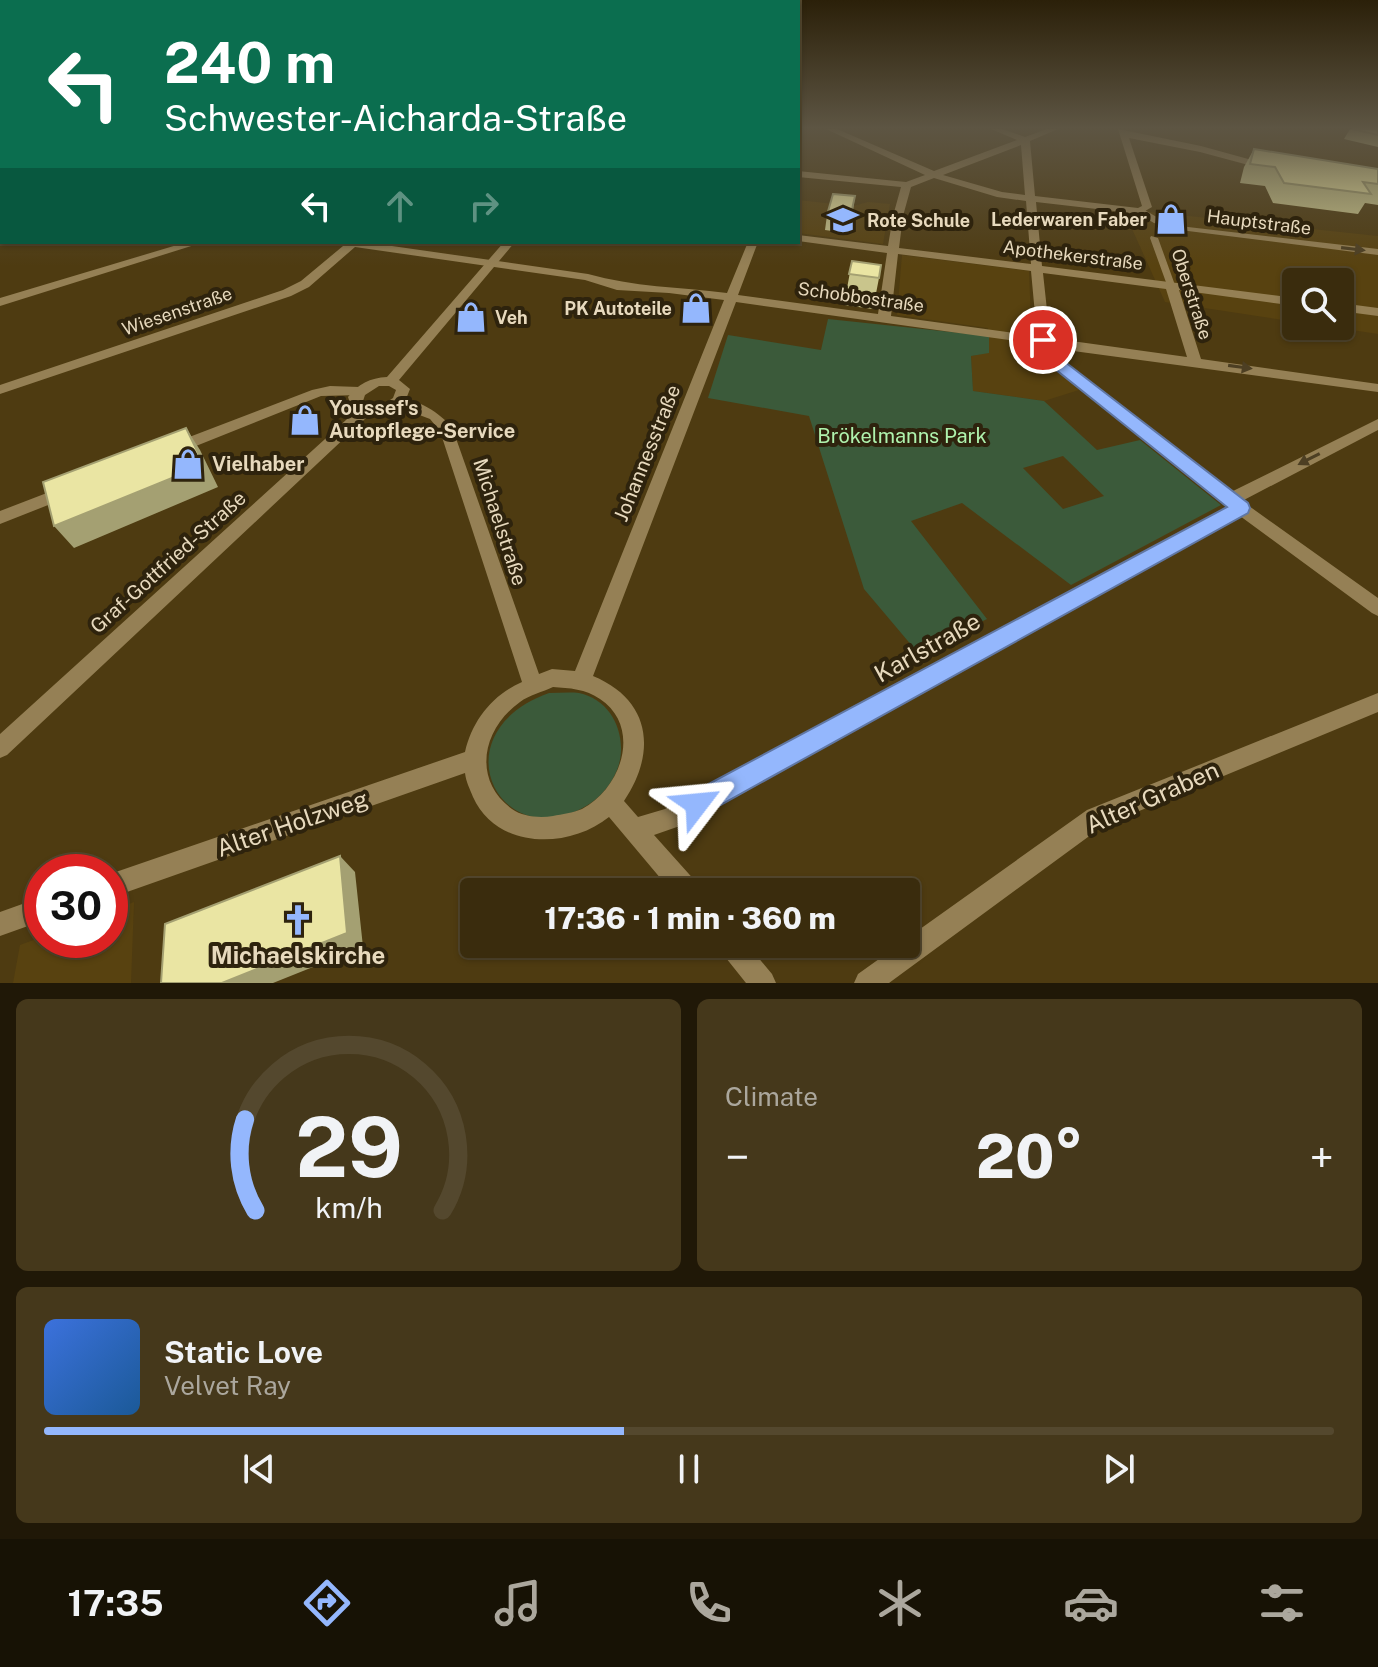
<!DOCTYPE html>
<html lang="en">
<head>
<meta charset="utf-8">
<style>
  body { margin:0; font-family:"Public Sans",sans-serif; background:#45381b; color:#f1f3f6; height:100vh; display:flex; flex-direction:column; font-size:30px; white-space:nowrap }
  * { box-sizing:border-box; margin:0 }
  p { font-size:26px; color:#aba79d }
  .icon { flex:none; width:44px; height:44px; fill:none; stroke:currentColor; stroke-width:2; stroke-linecap:round; stroke-linejoin:round }
  .map { position:relative; height:983px; overflow:hidden }
  .details { display:flex; flex-direction:column; gap:16px; padding:16px; background:#201807; flex:1 }
  .details>* { flex:none }
  .hud { position:absolute; left:0px; top:0px; width:800px; height:244px; box-shadow:0 2px 6px #0004,0 0 0 2px #54482e; background:#0b6e4f; color:#fff; overflow:hidden }
  .buttons { position:absolute; left:1282px; top:268px; display:grid; gap:16px }
  .buttons a { display:grid; place-items:center; width:72px; height:72px; border-radius:8px; background:#3a2c0d; box-shadow:0 2px 6px #0004,0 0 0 2px #54482e; font-size:40px }
  .speed { position:absolute; left:24px; top:854px; display:flex; gap:16px; font-size:40px; font-weight:700; text-align:center }
  .speed>* { display:grid; place-content:center; width:104px; height:104px; border-radius:50%; background:#3a2c0d; box-shadow:0 2px 6px #0004,0 0 0 2px #54482e; line-height:1 }
  .speed .limit { border:12px solid #d22; background:#fff; color:#111 }
  .pin { position:absolute; display:grid; place-items:center; width:68px; height:68px; color:#fff; margin:-34px; border:4px solid #fff; border-radius:50%; box-shadow:0 2px 8px #0007 }
  .me { position:absolute; width:88px; margin:-44px; rotate:61deg; stroke-linejoin:round; filter:drop-shadow(0 0 6px #0008) }
  .turn { display:flex; align-items:center; gap:28px; height:168px; padding:0 32px; font-size:36px }
  .turn .icon { width:104px; height:104px; stroke-width:2.5 }
  .turn b { display:block; font-size:56px; line-height:68px }
  .lanes { display:flex; align-items:center; height:76px; padding:0 32px; background:#0003; justify-content:center; gap:40px; direction:ltr }
  .lanes .off { opacity:.35 }
  .big { font-size:60px; font-weight:800; line-height:1.1 }
  .details .widget { flex:1; display:flex; flex-direction:column; justify-content:center; gap:12px; min-width:0; padding:0 28px; border-radius:12px; background:#45381b }
  .details .dial { align-items:center; gap:0 }
  .dial svg { height:208px; overflow:visible; fill:none; stroke:#54482e; stroke-width:7; stroke-linecap:round; text-anchor:middle }
  .dial text { fill:#f1f3f6; stroke:none }
  .song { display:flex; align-items:center; gap:24px }
  .cover { width:96px; height:96px; border-radius:12px; background:linear-gradient(135deg,hsl(220 70% 55%),hsl(210 70% 35%)) }
  .played { height:8px; border-radius:4px; background:linear-gradient(90deg,#94b7fd 45%,#54482e 45%) }
  .keys { display:flex; justify-content:space-around; direction:ltr }
  .heat { display:flex; justify-content:space-between; align-items:center; font-size:44px; direction:ltr }
  .details .tiles { flex:1; display:grid; gap:16px; grid-template-columns:1fr 1fr }
  .widget:last-child { grid-column:span 2 }
  .trip { position:absolute; left:460px; top:878px; width:460px; height:80px; border-radius:8px; background:#3a2c0d; box-shadow:0 2px 6px #0004,0 0 0 2px #54482e; font-weight:800; line-height:80px; text-align:center }
  .dock { display:flex; height:128px; justify-content:space-around; align-items:center; background:#171205; color:#aba79d }
  .dock .icon { width:56px; height:56px }
  .dock .on { color:#94b7fd }
  .dock b { font-size:36px; color:#f1f3f6 }
  .map>svg:first-child { display:block }
</style>
</head>
<body>
<div class="map">
<svg width="1378" height="983" viewBox="0 0 1378 983">
  <rect width="100%" height="100%" fill="#4e3b11"/>
  <path fill="#584210" d="M798 200 853 206 868 202 890 204 883 244 798 233Z
    M1123 209 1378 236V334L1326 326H1340V282H1296V322L1165 302Z
    M902 255 1029 271 1032 347 1079 390 1044 401 973 391 971 356 989 352 988 328 897 315Z
    M134 902 131 983H13L20 945 42 937V940H110V911Z"/>
  <path fill="#3b5a3a" fill-rule="evenodd" d="M828 319 989 336V353L971 356 973 391 1044 401 1097 450 1140 440 1221 505 1071 585 962 503 911 521 987 619 918 653 864 589 809 416 708 398 728 335 821 350ZM1063 456 1104 496 1063 509 1023 468Z
    M549 693C559 693 570 692 579 693 614 700 629 740 617 770 611 785 599 799 586 806 499 857 437 733 549 693Z"/>
  <g fill="none" stroke-linecap="round" stroke-linejoin="round">
    <path fill="#958055" fill-rule="evenodd" d="M1137 209H1143L1160 219 1188 227 1378 249V255L1188 231 1154 223 1137 213Z
      M1151 236 1158 238 1175 285 1174 287H1168L1167 285 1150 238Z"/>
    <path fill="#958055" fill-rule="evenodd" d="M0 129H2V132L0 133Z
      M798 129H803L798 134Z
      M826 129H837L934 171 1017 140 991 129H1002L1025 137 1047 129H1058L1030 141 1035 196 1138 208 1142 206 1118 129 1201 146 1270 165 1272 167 1267 170 1200 152 1129 138 1152 207 1140 214 1036 202 1042 266 1296 298V306L1179 290 1201 359 1378 384V392L1051 348 1056 355 1231 492 1378 419V430L1242 501 1378 598V616L1372 613 1240 516 677 827 654 835 697 883 700 892H672L609 817C568 850 496 849 473 797 470 789 466 782 465 773L110 898V874L465 752C472 721 492 695 522 682L440 431 430 419 393 405 391 402 393 399C414 396 439 412 452 427L539 674 552 669 575 671 724 300 669 293 617 290 585 280 355 247 309 287 291 296 0 394V385L283 290 301 281 343 246 336 242H364L588 274C633 287 680 287 727 293L748 242H758L738 295 878 314 887 253 798 241V235L888 246 893 216 901 187 798 177V171L906 182 925 175ZM1021 145 1025 195 1002 192 943 175ZM934 178 997 197 1026 201 1031 264 899 248 903 216 911 187ZM898 254 1031 271 1037 336 891 316ZM1043 273 1166 289 1187 357 1050 338ZM736 302 1037 344 1046 361 1229 507 665 809 638 817 624 801C657 752 651 700 593 676ZM553 687C569 688 586 689 600 699 642 727 622 788 582 809 573 813 562 814 553 816 540 818 523 817 512 809 472 780 482 729 520 702 529 695 543 692 553 687Z
      M187 242H204L0 306V298Z
      M1340 303 1378 308V316L1340 311Z
      M330 386 359 387 366 391 359 395 321 396 181 452H171L168 448 171 444 312 390Z
      M65 486 71 488 73 492 71 496 0 524V511Z
      M1378 693V712L1103 826 889 983H854L858 974 900 944H906V939L1087 810Z
      M42 897V921L0 936V912Z
      M718 944H747L772 974 776 983H746L722 953Z"/>
    <path fill="#958055" fill-rule="evenodd" d="M504 242H515L399 380 410 389 404 404 366 418 7 755 0 758V734L357 410 351 406 348 397C358 384 370 378 387 377ZM379 386H389L396 390 393 398 387 402 369 405 363 401 365 395Z"/>
  </g>
  <path fill="#c9c58c" d="M1350 129H1378V147L1344 139Z
    M1254 149 1378 169V205L1365 203 1358 214 1273 203 1265 186 1240 183 1244 167Z
    M855 196 847 233 825 230 827 215Z
    M852 261 879 278 873 309 844 305Z"/>
  <path fill="#a4a072" d="M855 196 853 211 847 233 850 218Z
    M186 428 200 450 218 487 74 548 54 526Z
    M340 856 355 872 363 947 273 983H222Z"/>
  <path fill="#eae5a3" stroke="#a4a072" stroke-width="2" d="M1352 129H1378V135Z
    M1254 149 1378 169V184L1363 182 1371 194 1284 183 1275 167 1250 164Z
    M2 185V198L0 197V186Z
    M833 194 855 196 850 218 827 215Z
    M852 261 881 265 879 278 849 274Z
    M186 428 204 465 54 526 43 482Z
    M340 856 347 933 222 983H161L165 924Z"/>
  <defs><path id="oneway-solid" d="M-6-.8H1V-3.2L6.5 0L1 3.2V.8H-6Z" transform="scale(2)"/></defs>
  <g fill="#4d3f23">
    <use href="#oneway-solid" transform="translate(1353 249) rotate(7)"/>
    <use href="#oneway-solid" transform="translate(1240 367) rotate(8)"/>
    <use href="#oneway-solid" transform="translate(1309 459) rotate(153)"/>
  </g>
  <linearGradient id="sky" x2="0" y2="1"><stop stop-color="#2b2009"/><stop offset="0.48" stop-color="#5d5543"/><stop offset="1" stop-color="#5d5543" stop-opacity="0"/></linearGradient>
  <rect width="1378" height="266" fill="url(#sky)"/>
  <path fill="#94b7fd" stroke="#6077a4" stroke-width="2" d="M1043 335 1051 340 1056 355 1248 503 1250 508 1248 513 706 813 697 817 688 813 684 804 688 795 1227 507 1045 361 1037 348 1036 340Z"/>
  <defs>
    <symbol id="shop-bare" viewBox="-9 -9 18 18"><path d="M-5-2.5h2.3a2.7 3.5 0 0 1 5.4 0H5L5.5 6h-11ZM-1.5-2.5h3a1.5 2.3 0 0 0-3 0Z" fill="#94b7fd" stroke="#2e230d" stroke-width="2.5" paint-order="stroke"/></symbol>
    <symbol id="school-bare" viewBox="-9 -9 18 18"><path d="M0-5L7-2L0 1L-7-2ZM-4 1L0 2.5L4 1V4Q0 6-4 4Z" fill="#94b7fd" stroke="#2e230d" stroke-width="2.5" paint-order="stroke"/></symbol>
    <symbol id="church-bare" viewBox="-9 -9 18 18"><path d="M-1.2-6h2.4v3.5h3.3v2.4h-3.3V6h-2.4V-.1h-3.3v-2.4h3.3Z" fill="#94b7fd" stroke="#2e230d" stroke-width="2.5" paint-order="stroke"/></symbol>
  </defs>
  <g fill-rule="evenodd">
    <use href="#shop-bare" x="1149" y="197" width="44" height="44"/>
    <use href="#school-bare" x="821" y="198" width="44" height="44"/>
    <use href="#shop-bare" x="674" y="286" width="44" height="44"/>
    <use href="#shop-bare" x="449" y="295" width="44" height="44"/>
    <use href="#shop-bare" x="283" y="398" width="44" height="44"/>
    <use href="#shop-bare" x="166" y="442" width="44" height="44"/>
    <use href="#church-bare" x="276" y="898" width="44" height="44"/>
  </g>
  <g text-anchor="middle" dominant-baseline="central" stroke-width="8" stroke-linejoin="round" paint-order="stroke">
    <g font-size="18" font-weight="bold" fill="#e7d9bd" stroke="#2e230d" text-anchor="end">
      <text x="1147" y="219">Lederwaren Faber</text>
      <text x="867" y="220" text-anchor="start">Rote Schule</text>
      <text x="672" y="308">PK Autoteile</text>
      <text x="495" y="317" text-anchor="start">Veh</text>
    </g>
    <g font-size="18" fill="#e7d9bd" stroke="#2e230d">
      <text transform="translate(1259 222) rotate(7)">Hauptstraße</text>
      <text transform="translate(1073 255) rotate(7)">Apothekerstraße</text>
      <text transform="translate(1192 294) rotate(72)">Oberstraße</text>
      <text transform="translate(861 297) rotate(8)">Schobbostraße</text>
      <text transform="translate(177 311) rotate(-19)">Wiesenstraße</text>
    </g>
    <g font-size="20" font-weight="bold" fill="#e7d9bd" stroke="#2e230d" text-anchor="start">
      <text x="329" y="408">Youssef's<tspan x="329" dy="23">Autopflege-Service</tspan></text>
      <text x="212" y="464">Vielhaber</text>
    </g>
    <g font-size="20" fill="#aff2ad" stroke="#2e230d">
      <text x="902" y="436">Brökelmanns Park</text>
    </g>
    <g font-size="20" fill="#e7d9bd" stroke="#2e230d">
      <text transform="translate(647 453) rotate(-68)">Johannesstraße</text>
      <text transform="translate(500 522) rotate(72)">Michaelstraße</text>
      <text transform="translate(168 562) rotate(-42)">Graf-Gottfried-Straße</text>
    </g>
    <g font-size="24" fill="#e7d9bd" stroke="#2e230d">
      <text transform="translate(927 647) rotate(-29)">Karlstraße</text>
      <text transform="translate(1152 797) rotate(-24)">Alter Graben</text>
      <text transform="translate(292 823) rotate(-19)">Alter Holzweg</text>
    </g>
    <g font-size="24" font-weight="bold" fill="#e7d9bd" stroke="#2e230d">
      <text x="298" y="955">Michaelskirche</text>
    </g>
  </g>
</svg>
<div class="buttons">
<a><svg class="icon" aria-label="search" viewBox="0 0 24 24"><circle cx="10" cy="10" r="6"/><path d="M15 15l6 6"/></svg></a>
</div>
<div class="speed"><div class="limit">30</div></div>
<div class="pin" style="left:1043px;top:340px;background:#d93025"><svg class="icon" aria-label="arrive" viewBox="0 0 24 24"><path d="M6 21V4h12l-3 4 3 4H6"/></svg></div>
<svg class="me" style="left:697px;top:804px" viewBox="-20 -20 40 40"><path d="M0-17L14 15 0 8-14 15z" fill="#94b7fd" stroke="#fff" stroke-width="4"/></svg>
<div class="trip">17:36 · 1 min · 360 m</div>
<div class="hud">
<div class="turn"><svg class="icon" aria-label="left" viewBox="0 0 24 24"><path d="M17 20v-9H6M10 6l-5 5 5 5"/></svg><div><b>240 m</b>Schwester-Aicharda-Straße</div></div>
<div class="lanes"><svg class="icon" aria-label="left" viewBox="0 0 24 24"><path d="M17 20v-9H6M10 6l-5 5 5 5"/></svg><svg class="icon off" aria-label="ahead" viewBox="0 0 24 24"><path d="M12 20V5M6 11l6-6 6 6"/></svg><svg class="icon off" aria-label="right" viewBox="0 0 24 24"><path d="M7 20v-9h11M14 6l5 5-5 5"/></svg></div>
</div>
</div>
<section class="details">
<div class="tiles">
<div class="widget dial"><svg viewBox="0 0 100 80">
<path d="M14 69A42 42 0 1 1 86 69"/>
<path d="M14 69A42 42 0 0 1 10 34" stroke="#94b7fd"/>
<text x="50" y="56" font-size="32" font-weight="700">29</text>
<text x="50" y="72" font-size="11">km/h</text>
</svg></div>
<div class="widget"><p>Climate</p>
<div class="heat"><a>−</a><b class="big">20°</b><a>+</a></div>
</div>
<div class="widget">
<div class="song"><i class="cover"></i><div><b>Static Love</b><p>Velvet Ray</p></div></div>
<div class="played"></div>
<div class="keys"><svg class="icon" aria-label="previous" viewBox="0 0 24 24"><path d="M18 5L8 12l10 7zM5 5v14"/></svg><svg class="icon" aria-label="pause" viewBox="0 0 24 24"><path d="M8 5v14M16 5v14"/></svg><svg class="icon" aria-label="next" viewBox="0 0 24 24"><path d="M6 5l10 7-10 7zM19 5v14"/></svg></div>
</div>
</div>
</section>
<nav class="dock">
<b>17:35</b>
<svg class="icon on" aria-label="directions" viewBox="0 0 24 24"><path d="M12 3l9 9-9 9-9-9zM9 14v-3h6M13 9l2 2-2 2"/></svg>
<svg class="icon" aria-label="music" viewBox="0 0 24 24"><path d="M9 18V5l10-2v13"/><circle cx="6" cy="18" r="3"/><circle cx="16" cy="16" r="3"/></svg>
<svg class="icon" aria-label="phone" viewBox="0 0 24 24"><path d="M5 4h4l2 5-3 2q2 4 5 5l2-3 5 2v4C11 20 4 13 5 4z"/></svg>
<svg class="icon" aria-label="climate" viewBox="0 0 24 24"><path d="M12 3v18M4 7l16 10M4 17L20 7"/></svg>
<svg class="icon" aria-label="car" viewBox="0 0 24 24"><path d="M5 17H2v-5l4-1 3-4h7l3 4 3 1v5h-3M9 17h6M6 11h13"/><circle cx="7" cy="17" r="2"/><circle cx="17" cy="17" r="2"/></svg>
<svg class="icon" aria-label="filters" viewBox="0 0 24 24"><path d="M4 7h16M4 17h16"/><circle cx="9" cy="7" r="2"/><circle cx="15" cy="17" r="2"/></svg>
</nav>
</body>
</html>
